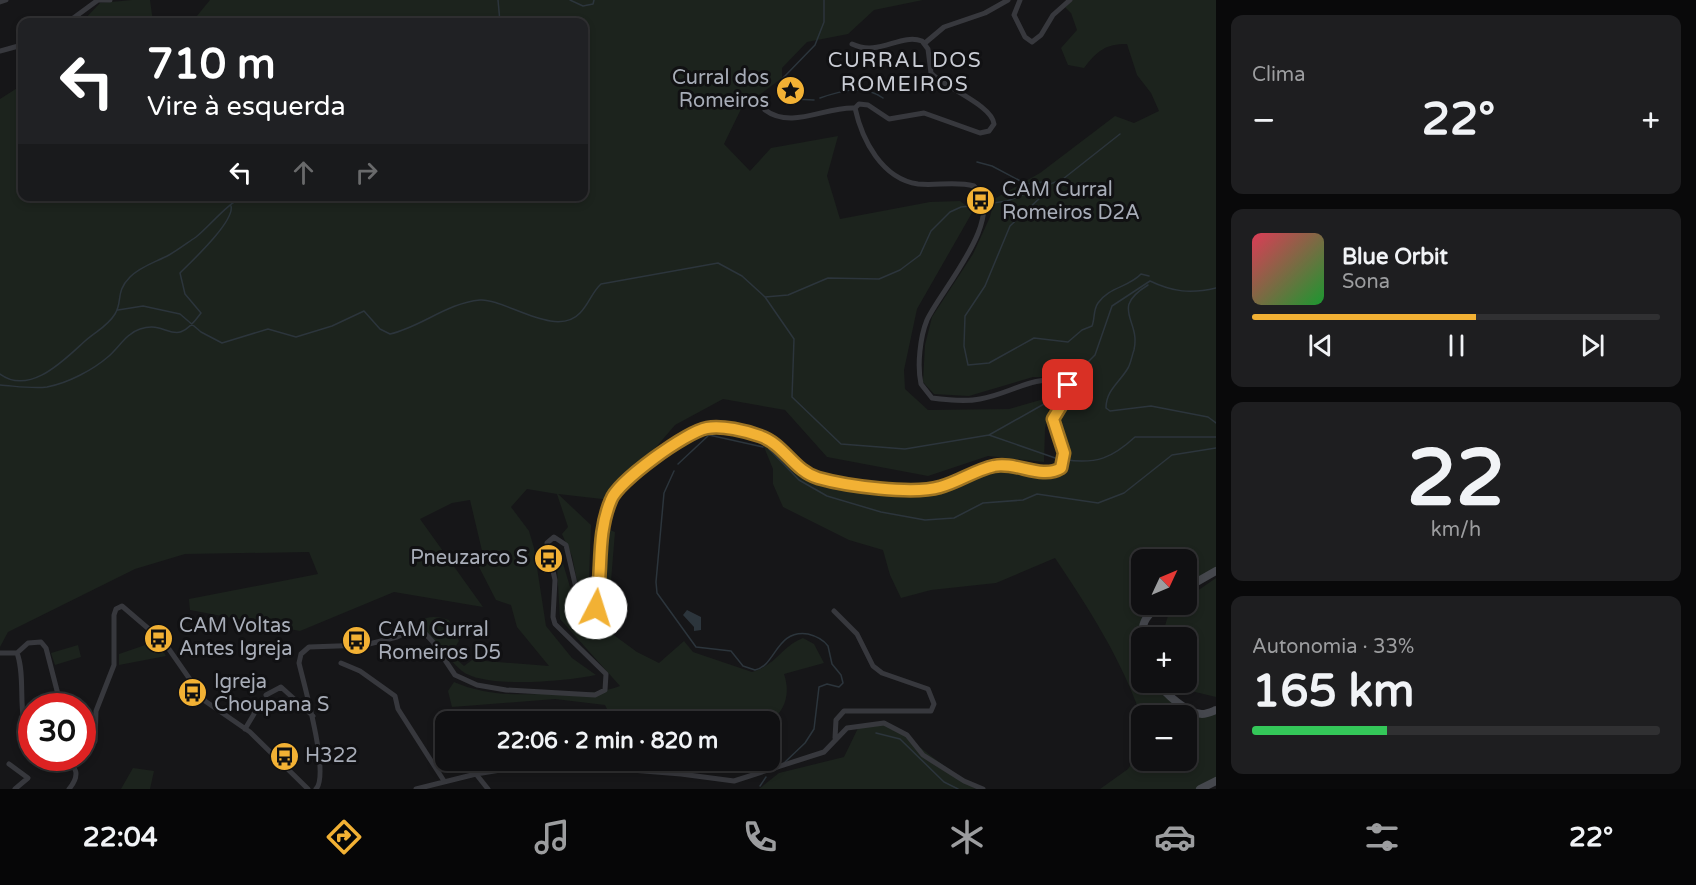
<!DOCTYPE html>
<html lang="pt">
<head>
<meta charset="utf-8">
<style>
  body { margin:0; font-family:"Varela Round",sans-serif; background:#1e1e20; color:#f1f3f6; height:100vh; display:flex; flex-direction:column; font-size:22px; white-space:nowrap }
  * { box-sizing:border-box; margin:0 }
  p { font-size:20px; color:#9c9d9f }
  .icon { flex:none; width:33px; height:33px; fill:none; stroke:currentColor; stroke-width:2; stroke-linecap:round; stroke-linejoin:round }
  .map { position:relative; flex:1; overflow:hidden }
  .sheet { display:flex; flex-direction:column; gap:15px; padding:15px; background:#09090a; width:480px }
  .sheet>* { flex:none }
  .hud { position:absolute; left:18px; top:18px; width:570px; height:183px; border-radius:12px; box-shadow:0 3px 9px #0003,0 0 0 2px #303032; background:#202124; color:#fff; overflow:hidden }
  .needle { width:39px; rotate:46deg }
  .tools { position:absolute; left:1131px; top:549px; display:grid; gap:12px }
  .tools a { display:grid; place-items:center; width:66px; height:66px; border-radius:12px; background:#101012; box-shadow:0 3px 9px #0003,0 0 0 2px #303032; font-size:30px }
  .speed { position:absolute; left:18px; top:693px; display:flex; gap:12px; font-size:30px; font-weight:700; text-align:center }
  .speed>* { display:grid; place-content:center; width:78px; height:78px; border-radius:50%; background:#101012; box-shadow:0 3px 9px #0003,0 0 0 2px #303032; line-height:1 }
  .speed .limit { border:9px solid #d22; background:#fff; color:#111 }
  .pin { position:absolute; display:grid; place-items:center; width:51px; height:51px; color:#fff; margin:-26px; border-radius:12px; box-shadow:0 3px 9px #0006 }
  .me { position:absolute; width:66px; margin:-33px; rotate:5deg; stroke-linejoin:round; filter:drop-shadow(0 0 4px #0008) }
  .turn { display:flex; align-items:center; gap:21px; height:126px; padding:0 30px; font-size:27px }
  .turn .icon { width:78px; height:78px; stroke-width:2.5 }
  .turn b { display:block; font-size:42px; line-height:51px }
  .lanes { display:flex; align-items:center; height:57px; padding:0 30px; background:#0003; justify-content:center; gap:30px; direction:ltr }
  .lanes .off { opacity:.35 }
  .big { font-size:45px; font-weight:700; line-height:1.1 }
  .sheet .tile { flex:1; display:flex; flex-direction:column; justify-content:center; gap:9px; min-width:0; padding:0 21px; border-radius:12px; background:#1e1e20 }
  .sheet .dial { align-items:center; gap:0 }
  .dial b { font-size:78px; line-height:1 }
  .song { display:flex; align-items:center; gap:18px }
  .cover { width:72px; height:72px; border-radius:9px; background:linear-gradient(135deg,hsl(350 70% 55%),hsl(130 70% 35%)) }
  .played { height:6px; border-radius:3px; background:linear-gradient(90deg,#f2b134 55%,#303032 55%) }
  .keys { display:flex; justify-content:space-around; direction:ltr }
  .heat { display:flex; justify-content:space-between; align-items:center; font-size:33px; direction:ltr }
  .charge { height:9px; border-radius:4px; background:linear-gradient(90deg,#34c759 33%,#303032 0) }
  .trip { position:absolute; left:435px; top:711px; width:345px; height:60px; border-radius:12px; background:#101012; box-shadow:0 3px 9px #0003,0 0 0 2px #303032; font-weight:700; line-height:60px; text-align:center }
  .tab-bar { display:flex; height:96px; justify-content:space-around; align-items:center; background:#060607; color:#9c9d9f }
  .tab-bar .icon { width:42px; height:42px }
  .tab-bar .active { color:#f2b134 }
  .tab-bar b { font-size:27px; color:#f1f3f6 }
  main { display:flex; flex:1; min-height:0 }
  .map>svg:first-child { display:block }
</style>
</head>
<body>
<main>
<div class="map">
<svg width="1216" height="789" viewBox="0 0 1216 789">
  <rect width="100%" height="100%" fill="#161618"/>
  <path fill="#1c231d" d="M132 0H150L153 22H82L100 3Z
    M210 0H923L874 10 848 34 807 42 782 68V78L741 109 724 144 750 171 771 148 838 136 827 176 840 219 930 202 960 201 973 211 917 309 904 370 905 389 928 410 1009 409 1051 397 1045 429 1044 462 988 456 928 476 827 457 785 410 723 399 675 425 611 500 558 494 591 525 588 606 580 596 572 556 562 534 568 527 557 494 527 489 511 507 529 531 534 548 546 626 572 658 596 675C568 681 484 689 462 671 445 657 435 637 417 623 427 615 437 616 449 620L459 641 451 654 464 666 472 660 549 666 517 627 511 605 496 600 479 567 483 555 470 500 452 503 420 519 483 607 394 592 300 631 190 610 189 599 318 574 309 552 185 554 135 569 8 632 0 647V99L22 85V196H584V22H192Z
    M1073 0H1216V572L1187 588 1186 560H1142V604L1162 605 1147 617 1142 638V682L1160 683 1195 713 1216 710V781L1202 789H1100L1128 769 1141 749 1142 760H1186V716H1141C1121 658 1089 609 1055 558L996 583 931 590 901 598 890 575 883 550 849 540 783 507 773 484V469L764 447 771 441 807 473 888 489 937 488 998 465 1046 472 1061 468 1064 453 1053 419 1067 396 1063 377H1033L969 396 934 394 923 382 925 345 932 317 973 254 990 217 994 199 1040 173 1115 116 1134 123 1159 111 1151 93 1137 75 1127 44C1105 44 1097 51 1084 68L1068 65 1061 48 1077 30 1071 13 1065 7Z
    M610 530 615 532 607 630 637 652 659 663 684 641 693 652 752 672C774 667 783 645 803 638L814 644 824 663 784 674C790 691 787 711 769 721H613L605 705 555 699 452 707 448 691 454 682C489 697 523 695 560 693 582 692 600 694 620 686L560 619 556 550H559L579 617 595 625 603 535Z
    M1216 578V697L1191 691 1181 683 1186 682V638L1162 637C1167 622 1167 604 1186 604L1187 598Z
    M157 641 166 656 119 665V654Z
    M78 645 81 657 55 665 51 653Z
    M884 723C919 742 946 773 983 789H759L779 773 844 757 860 724Z
    M133 768 154 771 150 789H121Z"/>
  <path fill="#2c353c" d="M687 610 701 617V630L694 631V627L683 615Z"/>
  <g fill="none" stroke-linecap="round" stroke-linejoin="round">
    <path stroke="#2c353c" stroke-width="1.5" d="M498 0 500 22
      M570 0 583 6 593 4 594 0
      M820 98C840 91 864 84 883 98
      M814 100 794 99 786 91 783 78 815 45 824 22V0
      M977 162 992 166 1026 184 1042 182 1044 185
      M1045 188 1042 196 1010 226 985 286 965 316 964 346 968 365 989 363 1034 338 1068 342 1082 330 1092 326C1095 319 1093 310 1098 303 1109 287 1129 287 1141 274L1149 276
      M986 204 1007 201 1063 179 1120 134
      M1148 285C1109 309 1141 319 1134 350 1132 355 1131 363 1128 368 1120 382 1106 390 1106 408L1110 411 1151 406 1208 417 1216 423
      M765 297 794 339 792 397 841 444 905 449 989 435 1061 460
      M118 310 143 306 180 314 201 332 222 343 268 329 296 337 332 326 364 311 380 329 390 334C421 327 447 303 480 300 504 298 556 339 580 313 589 304 592 292 601 284L718 263 742 276 765 297 788 295 828 278 879 279 900 270 920 255 931 231 950 212 961 207 981 205
      M0 374C30 396 64 360 85 341 96 331 107 327 115 314 123 301 115 292 130 277 141 266 156 262 169 255 178 250 187 243 196 237 211 225 227 203 245 196
      M1068 382 1095 355 1112 306 1150 281C1173 292 1191 294 1216 288
      M0 385C15 386 32 389 47 387 68 383 93 370 109 356 119 347 127 333 140 329 170 319 173 352 201 313L185 294 180 273C192 261 235 221 231 206
      M989 435 1044 404 1064 385
      M769 449 799 480 827 496 881 512 925 520 954 518 983 503 1023 500 1037 494 1098 503 1124 493 1172 455 1216 448
      M1066 460C1097 464 1112 458 1135 437H1216
      M678 464 709 435 763 447
      M674 471 664 493 656 582 657 593 696 647 731 651 743 666 755 670C776 666 776 629 808 634 816 636 823 639 828 646L832 664 841 675 843 683 839 687 827 684 819 687 814 729 805 743 784 763
      M876 733 900 739 944 782 958 789
      M760 786 766 777"/>
    <path stroke="#37383d" stroke-width="5" d="M1020 0 1014 15 1025 37 1032 42 1041 35 1053 15 1070 0
      M0 2 6 0
      M68 22 98 0H110
      M925 43 944 27 985 13 1008 0
      M852 44C879 57 900 33 922 41L928 49 931 73C945 88 992 105 994 124L989 131 980 133 924 113 889 119 868 105 859 104 855 108
      M0 51 22 45
      M765 110C792 130 826 106 855 108
      M834 611 857 634 873 666 882 673 928 689 934 704 931 711H844L836 720 835 738
      M0 653H17L28 643 41 642 46 648 61 706
      M17 653C27 679 15 720 32 740
      M341 663 360 671 395 696 398 709 444 781
      M266 695 281 687 313 716
      M245 729 254 714 255 707
      M82 743 91 748 95 741 96 711 114 665V615L116 609 122 606 164 642 205 701 250 732 308 789
      M63 758C78 766 80 776 69 789
      M9 764 28 778 15 789
      M476 774 488 789
      M316 789C330 774 304 685 299 663L301 654 309 647 365 645 397 637 415 628 421 629 433 642 455 675 477 685 506 690 595 695 605 690 606 674 555 624 553 617 555 580 547 543 554 537 566 545 580 605 587 614 591 612 598 597 602 530 615 493 639 470 698 431 708 427 760 436 776 444 807 474 819 478 888 489 937 488 998 465 1046 472H1055L1061 468 1064 453 1053 419 1068 392 1064 380C1031 376 1010 394 980 399 965 402 948 400 932 398L921 384C917 366 920 337 927 320 940 291 1009 215 974 186 956 181 936 186 918 184 882 179 862 140 855 108
      M416 789 476 774 544 763 681 774 734 781 824 752 847 728 884 723 907 735 923 755 964 781 983 789"/>
    <path stroke="#45474d" stroke-width="8" d="M1186 588 1216 571
      M1143 638C1140 621 1149 613 1162 604
      M1158 682C1165 694 1188 714 1202 714 1207 714 1211 712 1216 710
      M1200 789 1216 781"/>
  </g>
  <g fill="none" stroke-linecap="round" stroke-linejoin="round">
    <defs>
      <path id="route" d="M596 608C603 572 596 535 611 500 618 481 686 432 707 428 722 425 746 431 760 436 784 444 794 471 818 478 846 486 913 495 940 487 959 482 975 470 994 466 1015 461 1042 480 1061 468L1064 453 1053 419 1067 396 1068 385"/>
    </defs>
    <use href="#route" stroke="#9d7322" stroke-width="15"/>
    <use href="#route" stroke="#f2b134" stroke-width="10"/>
  </g>
  <defs>
    <symbol id="sight-disc" viewBox="-11 -11 22 22"><circle r="9.5" fill="#f2b134" stroke="#111113"/><path d="M0-6L1.8-2.2L6-1.7L2.9 1.2L3.7 5.4L0 3.3L-3.7 5.4L-2.9 1.2L-6-1.7L-1.8-2.2Z" fill="#111"/></symbol>
    <symbol id="bus-disc" viewBox="-11 -11 22 22"><circle r="9.5" fill="#f2b134" stroke="#111113"/><path d="M-5-6H5V4H4V6H2V4H-2V6H-4V4H-5ZM-3.5-4V0h7V-4ZM-3.5 1.2v1.5H-2V1.2ZM2 1.2v1.5H3.5V1.2Z" fill="#111"/></symbol>
  </defs>
  <g fill-rule="evenodd">
    <use href="#sight-disc" x="774" y="74" width="33" height="33"/>
    <use href="#bus-disc" x="964" y="184" width="33" height="33"/>
    <use href="#bus-disc" x="532" y="542" width="33" height="33"/>
    <use href="#bus-disc" x="142" y="622" width="33" height="33"/>
    <use href="#bus-disc" x="340" y="624" width="33" height="33"/>
    <use href="#bus-disc" x="176" y="676" width="33" height="33"/>
    <use href="#bus-disc" x="268" y="740" width="33" height="33"/>
  </g>
  <g text-anchor="middle" dominant-baseline="central" stroke-width="6" stroke-linejoin="round" paint-order="stroke">
    <g font-size="20" fill="#a8adb8" stroke="#111113" text-anchor="start">
      <text x="769" y="78" text-anchor="end">Curral dos<tspan x="769" dy="23">Romeiros</tspan></text>
      <text x="1002" y="190">CAM Curral<tspan x="1002" dy="23">Romeiros D2A</tspan></text>
      <text x="528" y="558" text-anchor="end">Pneuzarco S</text>
      <text x="179" y="626">CAM Voltas<tspan x="179" dy="23">Antes Igreja</tspan></text>
      <text x="378" y="630">CAM Curral<tspan x="378" dy="23">Romeiros D5</tspan></text>
      <text x="214" y="682">Igreja<tspan x="214" dy="23">Choupana S</tspan></text>
      <text x="305" y="756">H322</text>
    </g>
    <g font-size="21" letter-spacing="1.5" fill="#c9ccd4" stroke="#111113">
      <text x="905" y="60">CURRAL DOS<tspan x="905" dy="24">ROMEIROS</tspan></text>
    </g>
  </g>
</svg>
<div class="tools">
<a><svg class="needle" viewBox="-14 -14 28 28"><path d="M0-13l5 13h-10z" fill="#e53935"/><path d="M0 13l5-13h-10z" fill="#9c9d9f"/></svg></a>
<a>+</a>
<a>−</a>
</div>
<div class="speed"><div class="limit">30</div></div>
<div class="pin" style="left:1068px;top:385px;background:#d93025"><svg class="icon" aria-label="arrive" viewBox="0 0 24 24"><path d="M6 21V4h12l-3 4 3 4H6"/></svg></div>
<svg class="me" style="left:596px;top:608px" viewBox="-20 -20 40 40"><circle r="19" fill="#fff"/><path d="M0-13L10 11 0 6-10 11z" fill="#f2b134"/></svg>
<div class="trip">22:06 · 2 min · 820 m</div>
<div class="hud">
<div class="turn"><svg class="icon" aria-label="left" viewBox="0 0 24 24"><path d="M17 20v-9H6M10 6l-5 5 5 5"/></svg><div><b>710 m</b>Vire à esquerda</div></div>
<div class="lanes"><svg class="icon" aria-label="left" viewBox="0 0 24 24"><path d="M17 20v-9H6M10 6l-5 5 5 5"/></svg><svg class="icon off" aria-label="ahead" viewBox="0 0 24 24"><path d="M12 20V5M6 11l6-6 6 6"/></svg><svg class="icon off" aria-label="right" viewBox="0 0 24 24"><path d="M7 20v-9h11M14 6l5 5-5 5"/></svg></div>
</div>
</div>
<section class="sheet">
<div class="tile"><p>Clima</p>
<div class="heat"><a>−</a><b class="big">22°</b><a>+</a></div>
</div>
<div class="tile">
<div class="song"><i class="cover"></i><div><b>Blue Orbit</b><p>Sona</p></div></div>
<div class="played"></div>
<div class="keys"><svg class="icon" aria-label="previous" viewBox="0 0 24 24"><path d="M18 5L8 12l10 7zM5 5v14"/></svg><svg class="icon" aria-label="pause" viewBox="0 0 24 24"><path d="M8 5v14M16 5v14"/></svg><svg class="icon" aria-label="next" viewBox="0 0 24 24"><path d="M6 5l10 7-10 7zM19 5v14"/></svg></div>
</div>
<div class="tile dial"><b>22</b><p>km/h</p></div>
<div class="tile"><p>Autonomia · 33%</p><b class="big">165 km</b><div class="charge"></div></div>
</section>
</main>
<nav class="tab-bar">
<b>22:04</b>
<svg class="icon active" aria-label="directions" viewBox="0 0 24 24"><path d="M12 3l9 9-9 9-9-9zM9 14v-3h6M13 9l2 2-2 2"/></svg>
<svg class="icon" aria-label="music" viewBox="0 0 24 24"><path d="M9 18V5l10-2v13"/><circle cx="6" cy="18" r="3"/><circle cx="16" cy="16" r="3"/></svg>
<svg class="icon" aria-label="phone" viewBox="0 0 24 24"><path d="M5 4h4l2 5-3 2q2 4 5 5l2-3 5 2v4C11 20 4 13 5 4z"/></svg>
<svg class="icon" aria-label="climate" viewBox="0 0 24 24"><path d="M12 3v18M4 7l16 10M4 17L20 7"/></svg>
<svg class="icon" aria-label="car" viewBox="0 0 24 24"><path d="M5 17H2v-5l4-1 3-4h7l3 4 3 1v5h-3M9 17h6M6 11h13"/><circle cx="7" cy="17" r="2"/><circle cx="17" cy="17" r="2"/></svg>
<svg class="icon" aria-label="filters" viewBox="0 0 24 24"><path d="M4 7h16M4 17h16"/><circle cx="9" cy="7" r="2"/><circle cx="15" cy="17" r="2"/></svg>
<b>22°</b>
</nav>
</body>
</html>
